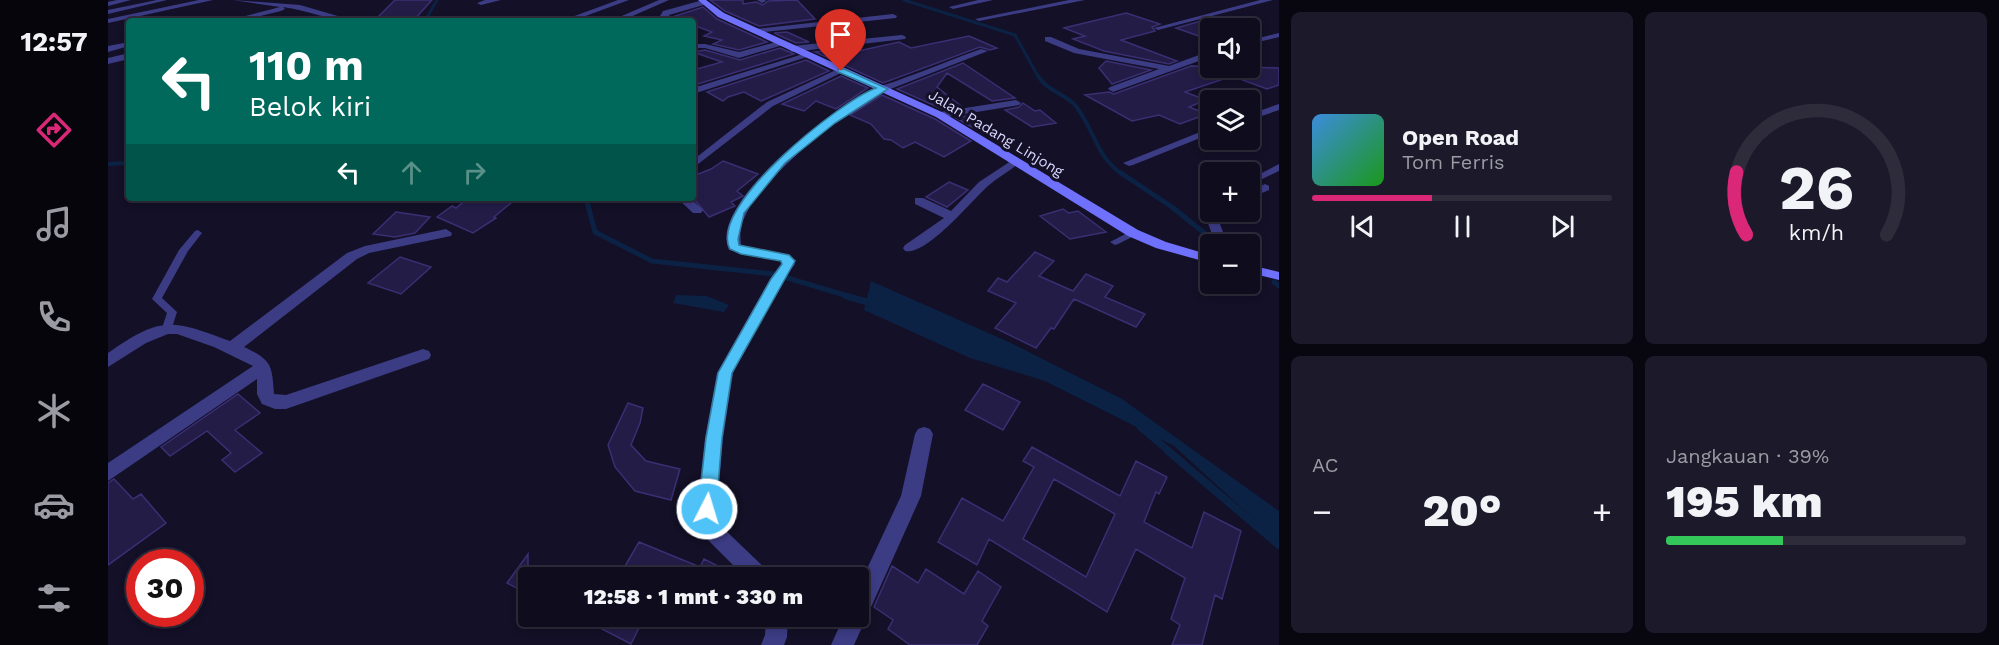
<!DOCTYPE html>
<html lang="id">
<head>
<meta charset="utf-8">
<style>
  body { margin:0; font-family:"Work Sans",sans-serif; background:#1c1a2a; color:#f1f3f6; height:100vh; display:flex; flex-direction:column; font-size:22px; white-space:nowrap }
  * { box-sizing:border-box; margin:0 }
  p { font-size:20px; color:#9b9ba4 }
  .icon { flex:none; width:33px; height:33px; fill:none; stroke:currentColor; stroke-width:2; stroke-linecap:round; stroke-linejoin:round }
  .map { position:relative; flex:1; overflow:hidden }
  .drawer { display:flex; flex-direction:column; gap:12px; padding:12px; background:#080710; width:720px }
  .drawer>* { flex:none }
  .banner { position:absolute; left:18px; top:18px; width:570px; height:183px; border-radius:6px; box-shadow:0 3px 9px #0003,0 0 0 2px #2e2c3b; background:#00695c; color:#fff; overflow:hidden }
  .tools { position:absolute; left:1092px; top:18px; display:grid; gap:12px }
  .tools a { display:grid; place-items:center; width:60px; height:60px; border-radius:6px; background:#0e0c1d; box-shadow:0 3px 9px #0003,0 0 0 2px #2e2c3b; font-size:30px }
  .speed { position:absolute; left:18px; top:549px; display:flex; gap:12px; font-size:30px; font-weight:700; text-align:center }
  .speed>* { display:grid; place-content:center; width:78px; height:78px; border-radius:50%; background:#0e0c1d; box-shadow:0 3px 9px #0003,0 0 0 2px #2e2c3b; line-height:1 }
  .speed .limit { border:9px solid #d22; background:#fff; color:#111 }
  .pin { position:absolute; display:grid; place-items:center; width:51px; height:51px; color:#fff; margin:-62px -26px; border-radius:50% 50% 50% 0; rotate:-45deg; box-shadow:0 0 6px #0007 }
  .pin .icon { rotate:45deg }
  .me { position:absolute; width:66px; margin:-33px; rotate:5deg; stroke-linejoin:round; filter:drop-shadow(0 0 4px #0008) }
  .turn { display:flex; align-items:center; gap:21px; height:126px; padding:0 24px; font-size:27px }
  .turn .icon { width:78px; height:78px; stroke-width:2.5 }
  .turn b { display:block; font-size:42px; line-height:51px }
  .lanes { display:flex; align-items:center; height:57px; padding:0 24px; background:#0003; justify-content:center; gap:30px; direction:ltr }
  .lanes .off { opacity:.35 }
  .big { font-size:45px; font-weight:800; line-height:1.1 }
  .drawer .tile { flex:1; display:flex; flex-direction:column; justify-content:center; gap:9px; min-width:0; padding:0 21px; border-radius:9px; background:#1c1a2a }
  .drawer .dial { align-items:center; gap:0 }
  .dial svg { height:156px; overflow:visible; fill:none; stroke:#2e2c3b; stroke-width:7; stroke-linecap:round; text-anchor:middle }
  .dial text { fill:#f1f3f6; stroke:none }
  .song { display:flex; align-items:center; gap:18px }
  .cover { width:72px; height:72px; border-radius:9px; background:linear-gradient(135deg,hsl(210 70% 55%),hsl(120 70% 35%)) }
  .played { height:6px; border-radius:3px; background:linear-gradient(90deg,#db2777 40%,#2e2c3b 40%) }
  .keys { display:flex; justify-content:space-around; direction:ltr }
  .heat { display:flex; justify-content:space-between; align-items:center; font-size:33px; direction:ltr }
  .charge { height:9px; border-radius:4px; background:linear-gradient(90deg,#34c759 39%,#2e2c3b 0) }
  .drawer .tiles { flex:1; display:grid; gap:12px; grid-template-columns:repeat(2,1fr) }
  .trip { position:absolute; left:410px; top:567px; width:351px; height:60px; border-radius:6px; background:#0e0c1d; box-shadow:0 3px 9px #0003,0 0 0 2px #2e2c3b; font-weight:800; line-height:60px; text-align:center }
  main { display:flex; flex:1; min-height:0 }
  .tab-bar { display:flex; flex-direction:column; width:108px; justify-content:space-around; align-items:center; background:#06050c; color:#9b9ba4 }
  .tab-bar .icon { width:42px; height:42px }
  .tab-bar .selected { color:#db2777 }
  .tab-bar b { font-size:27px; color:#f1f3f6 }
  .map>svg:first-child { display:block }
</style>
</head>
<body>
<main>
<nav class="tab-bar">
<b>12:57</b>
<svg class="icon selected" aria-label="directions" viewBox="0 0 24 24"><path d="M12 3l9 9-9 9-9-9zM9 14v-3h6M13 9l2 2-2 2"/></svg>
<svg class="icon" aria-label="music" viewBox="0 0 24 24"><path d="M9 18V5l10-2v13"/><circle cx="6" cy="18" r="3"/><circle cx="16" cy="16" r="3"/></svg>
<svg class="icon" aria-label="phone" viewBox="0 0 24 24"><path d="M5 4h4l2 5-3 2q2 4 5 5l2-3 5 2v4C11 20 4 13 5 4z"/></svg>
<svg class="icon" aria-label="climate" viewBox="0 0 24 24"><path d="M12 3v18M4 7l16 10M4 17L20 7"/></svg>
<svg class="icon" aria-label="car" viewBox="0 0 24 24"><path d="M5 17H2v-5l4-1 3-4h7l3 4 3 1v5h-3M9 17h6M6 11h13"/><circle cx="7" cy="17" r="2"/><circle cx="17" cy="17" r="2"/></svg>
<svg class="icon" aria-label="filters" viewBox="0 0 24 24"><path d="M4 7h16M4 17h16"/><circle cx="9" cy="7" r="2"/><circle cx="15" cy="17" r="2"/></svg>
</nav>
<div class="map">
<svg width="1171" height="645" viewBox="0 0 1171 645">
  <rect width="100%" height="100%" fill="#131027"/>
  <path fill="#0b2244" d="M763 281 903 343 1014 399 1171 511V542L1066 446 937 381 862 358 756 310Z
    M568 295 599 296 621 305 616 312 565 303Z"/>
  <g fill="none" stroke-linecap="round" stroke-linejoin="round">
    <path stroke="#0b2244" stroke-width="3" d="M796 0 907 35 931 78
      M317 21 329 0"/>
    <path stroke="#0b2244" stroke-width="4" d="M930 76C939 91 956 93 967 105 986 128 987 156 1015 175
      M0 164 21 163"/>
    <path stroke="#0b2244" stroke-width="5" d="M1013 173 1064 207 1110 244
      M478 198 487 232 544 261 666 274 743 297
      M1166 282 1171 286"/>
    <path stroke="#0b2244" stroke-width="7" d="M738 296 766 304
      M1032 427 1061 451"/>
    <path stroke="#0b2244" stroke-width="8" d="M1059 450 1171 545"/>
  </g>
  <path fill="#231c47" stroke="#3a2f73" stroke-width="1.5" fill-rule="evenodd" d="M287 0H324L305 21H266Z
    M602 0H635V4L648 2 655 5 660 1 689 0 707 19 651 26 617 11Z
    M595 7 609 19 659 42 631 50 605 44 614 40 596 36 604 32 585 25V21H574L564 17Z
    M1018 13 1052 24 1044 27 1047 31 1013 40 1069 61 1061 64 996 51 965 39 977 36 956 28Z
    M1102 19V40L1068 28 1093 21Z
    M679 32 701 42 688 43 666 33Z
    M861 36 889 48 882 50 872 47 775 83 707 52 739 48 746 52 791 42 803 48Z
    M672 48 686 54 587 85 585 83V70L614 62 585 52 597 50 632 60Z
    M698 60 721 71 653 101 636 92 620 97 615 101 599 92Z
    M998 61 1043 70 1004 84 991 68Z
    M855 63 907 98 884 101 839 73 829 87 853 106 834 109 789 89Z
    M1083 66 1171 68V85L1159 89 1124 76 1077 92 1098 100 1081 107 1099 114 1072 124 1051 115 1024 121 977 95 1001 92 1006 94Z
    M733 76 760 88 728 109 708 101 696 111 674 104Z
    M774 95 827 119 863 141 836 157 807 142 795 148 783 140 776 139 763 124 742 115Z
    M915 103 927 111 932 110 948 123 924 127 897 110 911 107Z
    M863 115 882 131 876 134 848 118Z
    M615 161 650 174 629 191 635 196 623 202 627 206 601 217 585 198V176L603 169Z
    M841 182 860 190 839 207 818 197Z
    M360 198H409L386 217 388 218 365 233 329 217 344 206 348 208Z
    M955 209 961 213 970 211 998 232 962 239 932 216Z
    M288 212 322 217 307 233 287 237 265 234Z
    M927 252 946 261 931 276 965 291 978 274 1005 286 997 297 1037 314 1028 327 966 299 946 329 943 328 928 348 887 328 908 303 880 291 890 278 899 282Z
    M292 257 323 267 293 294 260 283Z
    M875 384 912 402 895 430 857 410Z
    M130 394 152 413 127 430 154 453 127 472 114 460 123 453 99 431 62 456 53 447Z
    M520 403 535 408 532 423 523 445 538 461 572 469 563 500 527 491 507 467 500 445Z
    M924 447 1012 496 1028 461 1059 477 1051 494 1048 492 1036 522 1084 548 1096 512 1133 531 1114 599 1107 595 1094 645H1064L1072 625 1063 619 1077 578 1028 549 999 612 881 539 869 565 830 542 854 498 895 521 926 467 915 461ZM946 479 1007 514 978 577 915 539Z
    M6 479 25 499 33 494 58 523 0 565V483Z
    M531 542 592 567 596 559 634 578H510Z
    M420 554V594L399 583Z
    M784 566 810 583 818 569 856 594 870 571 893 587 874 621 880 626 869 645H802L780 629 785 620 766 607Z
    M498 616H523L534 622 523 644 492 628Z"/>
  <g fill="none" stroke-linecap="round" stroke-linejoin="round">
    <path fill="#3c3c85" fill-rule="evenodd" d="M49 0H59L0 14V10Z
      M90 230 94 233 80 251 54 298 69 312 63 331H55L54 328 59 313 44 299 71 250 87 231Z
      M1025 230 1029 233 1028 235 1010 244 1007 245 1002 242Z"/>
    <path fill="#3c3c85" fill-rule="evenodd" d="M9 0H23L0 6V2Z
      M91 0H105L0 23V19Z
      M125 0 192 5 247 21C222 21 199 10 175 7L177 9 173 11 132 21H118L172 7Z
      M377 0H393L373 5 369 3Z
      M510 0H521L464 21H453Z
      M551 0H561L513 21H502Z
      M595 0H599V4L561 15 563 21H555L552 16 555 11Z
      M649 0H657L658 1 654 3Z
      M870 0H885L845 9 841 7Z
      M961 0H977L871 21 867 19Z
      M1152 0H1165L1050 30 1046 28Z
      M785 14 789 16 788 18 648 33 644 31 648 29Z
      M1171 33V37L1142 44V40Z
      M794 35 798 37 797 39 684 52 680 49 684 46Z
      M937 37H943L971 49 1061 66 1102 51V57L1005 92 1000 89 1002 87 1051 69 966 53 937 41Z
      M672 41H675V45L631 58 597 48H585V44H597L631 52Z
      M21 42V46L0 52V46Z
      M873 49 880 51 767 95 704 140 657 185 642 206 632 227 633 245 682 255 687 264 675 280 625 373 615 438 609 509 614 527 660 571 663 578H638L599 539 589 509 597 438 609 373 662 279 673 264 672 261 621 250C599 203 726 109 762 90 773 85 785 83 796 78 822 69 847 58 873 49Z
      M21 53V59L0 64V58Z
      M695 54 702 56 585 94V88Z
      M730 69 737 71 665 106 585 168V160L659 102Z
      M908 100 913 103 911 105 832 118 827 115 832 112Z
      M1171 104V110L1142 120V114Z
      M1102 128V134L1025 165 1021 166 1015 163Z
      M906 159 912 162 910 164C900 172 889 178 880 186 864 200 819 256 797 251L795 248 797 245 836 218 807 204V198H815L843 211 871 182Z
      M1171 164V171L1150 181 1144 178Z
      M1157 184 1161 186V190L1142 198V191Z
      M569 198H582L595 210 593 213H585Z
      M1102 209V212H1112L1110 219 1117 237V244H1104L1105 237 1097 215Z
      M338 229 344 233 343 236 261 253 249 259 136 347C164 360 164 365 166 394L178 395 315 349 321 351 323 355 321 359 178 409H167L154 404 149 394V379L0 481V463L145 366 106 347 69 334H60L38 343 0 367V353C53 316 63 319 122 341L239 253 257 246Z
      M816 427 822 429 825 434 813 496 746 645H723L736 616H750V588L793 496 807 434 810 429Z
      M658 616H680L679 637 676 645H653L657 635Z"/>
    <path fill="#6f71fd" fill-rule="evenodd" d="M590 0H598L616 13 836 113 1030 230 1058 242 1102 255V263L1048 248 1020 236 828 117 610 17Z
      M1142 265 1171 272V280L1142 273Z"/>
  </g>
  <path fill="#4fc3f7" stroke="#337fa1" stroke-width="1.5" d="M730 69H736L780 89 727 123 677 163 636 213 630 239 631 245 681 255 687 261 624 373 614 438 608 509 605 515 599 517 593 515 590 509 598 438 610 373 663 279 674 264 673 261 633 254 622 249C599 207 732 101 768 88L730 72Z"/>
  <g text-anchor="middle" dominant-baseline="central" stroke-width="6" stroke-linejoin="round" paint-order="stroke">
    <g font-size="15" fill="#d9d6fe" stroke="#131027">
      <text transform="translate(888 133) rotate(31)">Jalan Padang Linjong</text>
    </g>
  </g>
</svg>
<div class="tools">
<a><svg class="icon" aria-label="sound" viewBox="0 0 24 24"><path d="M4 9h4l5-4v14l-5-4H4zM17 9q2 3 0 6"/></svg></a>
<a><svg class="icon" aria-label="layers" viewBox="0 0 24 24"><path d="M12 4l9 5-9 5-9-5zM3 14l9 5 9-5"/></svg></a>
<a>+</a>
<a>−</a>
</div>
<div class="speed"><div class="limit">30</div></div>
<div class="pin" style="left:733px;top:71px;background:#d93025"><svg class="icon" aria-label="arrive" viewBox="0 0 24 24"><path d="M6 21V4h12l-3 4 3 4H6"/></svg></div>
<svg class="me" style="left:599px;top:509px" viewBox="-20 -20 40 40"><circle r="17" fill="#4fc3f7" stroke="#fff" stroke-width="3"/><path d="M0-11L8 9 0 5-8 9z" fill="#fff"/></svg>
<div class="trip">12:58 · 1 mnt · 330 m</div>
<div class="banner">
<div class="turn"><svg class="icon" aria-label="left" viewBox="0 0 24 24"><path d="M17 20v-9H6M10 6l-5 5 5 5"/></svg><div><b>110 m</b>Belok kiri</div></div>
<div class="lanes"><svg class="icon" aria-label="left" viewBox="0 0 24 24"><path d="M17 20v-9H6M10 6l-5 5 5 5"/></svg><svg class="icon off" aria-label="ahead" viewBox="0 0 24 24"><path d="M12 20V5M6 11l6-6 6 6"/></svg><svg class="icon off" aria-label="right" viewBox="0 0 24 24"><path d="M7 20v-9h11M14 6l5 5-5 5"/></svg></div>
</div>
</div>
<section class="drawer">
<div class="tiles">
<div class="tile">
<div class="song"><i class="cover"></i><div><b>Open Road</b><p>Tom Ferris</p></div></div>
<div class="played"></div>
<div class="keys"><svg class="icon" aria-label="previous" viewBox="0 0 24 24"><path d="M18 5L8 12l10 7zM5 5v14"/></svg><svg class="icon" aria-label="pause" viewBox="0 0 24 24"><path d="M8 5v14M16 5v14"/></svg><svg class="icon" aria-label="next" viewBox="0 0 24 24"><path d="M6 5l10 7-10 7zM19 5v14"/></svg></div>
</div>
<div class="tile dial"><svg viewBox="0 0 100 80">
<path d="M14 69A42 42 0 1 1 86 69"/>
<path d="M14 69A42 42 0 0 1 9 37" stroke="#db2777"/>
<text x="50" y="56" font-size="32" font-weight="700">26</text>
<text x="50" y="72" font-size="11">km/h</text>
</svg></div>
<div class="tile"><p>AC</p>
<div class="heat"><a>−</a><b class="big">20°</b><a>+</a></div>
</div>
<div class="tile"><p>Jangkauan · 39%</p><b class="big">195 km</b><div class="charge"></div></div>
</div>
</section>
</main>
</body>
</html>
